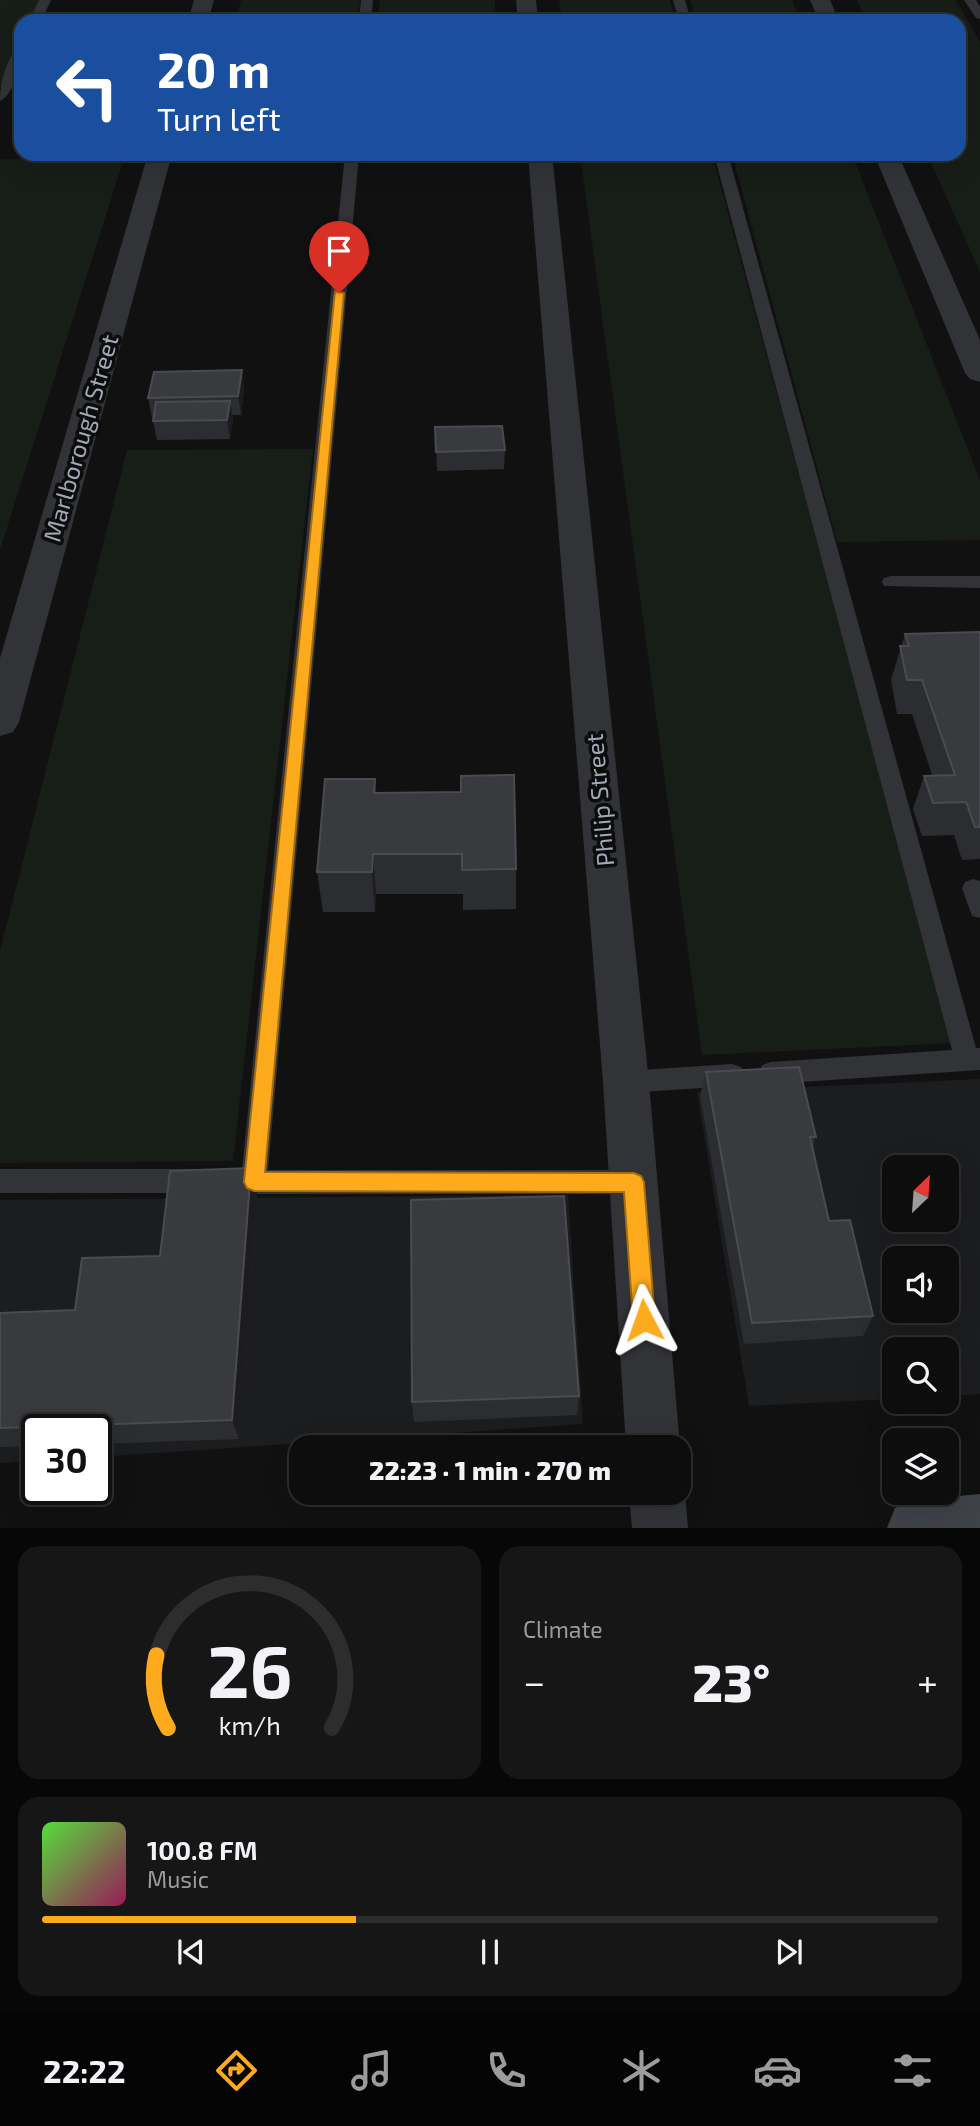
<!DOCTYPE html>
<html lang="en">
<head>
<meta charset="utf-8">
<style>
  body { margin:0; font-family:"Exo 2",sans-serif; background:#161617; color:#f1f3f6; height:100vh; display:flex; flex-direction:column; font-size:26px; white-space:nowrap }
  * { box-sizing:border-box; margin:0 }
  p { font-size:23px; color:#9a9c9e }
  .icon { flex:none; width:38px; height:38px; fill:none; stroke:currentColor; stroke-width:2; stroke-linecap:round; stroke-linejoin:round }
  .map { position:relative; height:1528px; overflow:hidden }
  .side { display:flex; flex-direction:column; gap:18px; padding:18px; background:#070708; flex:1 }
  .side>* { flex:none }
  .banner { position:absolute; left:14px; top:14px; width:952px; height:147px; border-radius:21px; box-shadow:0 7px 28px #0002,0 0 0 2px #2d2d2e; background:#1a4fa0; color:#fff; overflow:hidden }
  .needle { width:46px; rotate:25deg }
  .tools { position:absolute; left:882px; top:1155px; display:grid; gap:14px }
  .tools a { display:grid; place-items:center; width:77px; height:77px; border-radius:14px; background:#0d0d0e; box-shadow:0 7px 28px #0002,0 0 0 2px #2d2d2e; font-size:35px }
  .speed { position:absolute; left:21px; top:1414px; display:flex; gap:14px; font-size:35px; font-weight:700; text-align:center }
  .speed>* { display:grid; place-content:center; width:91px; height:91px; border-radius:50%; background:#0d0d0e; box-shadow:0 7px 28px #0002,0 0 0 2px #2d2d2e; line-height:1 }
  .speed .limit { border:4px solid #111; border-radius:10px; background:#fff; color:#111 }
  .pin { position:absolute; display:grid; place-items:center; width:60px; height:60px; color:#fff; margin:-72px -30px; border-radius:50% 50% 50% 0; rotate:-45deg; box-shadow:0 0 7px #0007 }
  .pin .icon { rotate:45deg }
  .me { position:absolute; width:77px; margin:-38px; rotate:356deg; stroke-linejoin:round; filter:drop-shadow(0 0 5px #0008) }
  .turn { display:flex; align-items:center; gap:24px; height:147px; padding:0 28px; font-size:32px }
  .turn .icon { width:91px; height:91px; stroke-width:2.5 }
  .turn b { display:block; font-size:49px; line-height:60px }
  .big { font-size:52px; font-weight:800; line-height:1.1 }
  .side .card { flex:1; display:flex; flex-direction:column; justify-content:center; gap:10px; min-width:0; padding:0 24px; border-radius:21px; background:#161617 }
  .side .dial { align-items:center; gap:0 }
  .dial svg { height:182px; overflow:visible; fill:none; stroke:#2d2d2e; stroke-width:7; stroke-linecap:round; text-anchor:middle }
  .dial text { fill:#f1f3f6; stroke:none }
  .song { display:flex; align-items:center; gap:21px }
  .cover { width:84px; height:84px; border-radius:10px; background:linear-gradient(135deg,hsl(110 70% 55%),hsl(330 70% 35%)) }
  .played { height:7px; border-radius:4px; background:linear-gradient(90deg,#feaa1d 35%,#2d2d2e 35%) }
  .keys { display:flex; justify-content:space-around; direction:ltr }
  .heat { display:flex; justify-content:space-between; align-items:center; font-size:38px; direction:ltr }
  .side .tiles { flex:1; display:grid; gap:18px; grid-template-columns:1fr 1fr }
  .card:last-child { grid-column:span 2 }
  .trip { position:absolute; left:289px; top:1435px; width:402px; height:70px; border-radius:21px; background:#0d0d0e; box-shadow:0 7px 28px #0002,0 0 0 2px #2d2d2e; font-weight:800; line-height:70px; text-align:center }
  .tabs { display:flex; height:112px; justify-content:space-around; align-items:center; background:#050506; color:#9a9c9e }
  .tabs .icon { width:49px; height:49px }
  .tabs .selected { color:#feaa1d }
  .tabs b { font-size:32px; color:#f1f3f6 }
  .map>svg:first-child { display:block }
</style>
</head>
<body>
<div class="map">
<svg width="980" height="1528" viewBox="0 0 980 1528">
  <rect width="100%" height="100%" fill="#111112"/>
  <path fill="#1c1d1f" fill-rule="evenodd" d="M980 1079V1394L947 1396V1349H894V1399L749 1406 697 1092ZM894 1167H947V1220H894ZM894 1258H947V1311H894Z
    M568 1195 583 1424 96 1457V1430H37V1461L0 1463V1200Z"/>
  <path fill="#171d17" d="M0 0H42L32 21H21V45L0 90Z
    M241 0H360L358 21H236Z
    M380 0H495V21H377Z
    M559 0H670L676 21H562Z
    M690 0H792L800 21H696Z
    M857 0H956L980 42V272L927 154H959V21H866Z
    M580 154H712L953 1043 702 1055Z
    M732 154H852L980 480V540L837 542Z
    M124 158 0 550V159Z
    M313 449 233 1161 0 1163V951L127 450Z"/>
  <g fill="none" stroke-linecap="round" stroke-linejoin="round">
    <path fill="#313337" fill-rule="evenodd" d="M39 0H51L41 21H29Z
      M361 0H373L371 21H359Z
      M673 0H685L691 21H679Z
      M964 0H976L980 7V19L976 18Z
      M21 47C21 63 15 94 0 101 0 85 6 55 21 47Z
      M345 154H359L268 1170H634L643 1173 647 1182 643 1191 634 1194H240L231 1191 227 1182 231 1173 242 1170Z
      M714 154H728L976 1048H980V1070L771 1084 762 1081 759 1073 762 1065 771 1062 952 1050Z
      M891 576H980V588L884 586 882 582 884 578Z
      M973 879 980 881V918L972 916 962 888 965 882Z
      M732 1064 741 1067 745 1075 741 1083 732 1086 626 1093 617 1090 613 1082 617 1074 626 1071Z
      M0 1169H197L206 1172 210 1181 206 1190 197 1193H0Z"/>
    <path fill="#313337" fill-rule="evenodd" d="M194 0H214L208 21H188Z
      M516 0H536L538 21H518Z
      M810 0H830L839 21H819Z
      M148 154H172L19 722 13 732 0 736V658Z
      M528 154H552L649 1082 680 1447 679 1450V1447H626L603 1082Z
      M874 154H898L980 340V382L970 379 965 373Z
      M679 1479 685 1493 688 1528H632L629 1493H679Z"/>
    <path fill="#3f4248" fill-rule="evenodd" d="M980 1494V1528H887L895 1508 915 1500Z"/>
  </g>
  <path fill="#2c2d30" d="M244 389 241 415H232L233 419 230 439 157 440 153 421 154 417H152L148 398Z
    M435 427 505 450 504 469 437 471Z
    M980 632V859L962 860 954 835 922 836 913 809 924 776 932 775 912 714H897L891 680 905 634Z
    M375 779 376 793 516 869V909L463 910V894H376L375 912H323L317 872Z
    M706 1072 816 1137 813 1148 829 1221 873 1316 863 1336 744 1344 700 1096Z
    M251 1168 257 1191 239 1439 96 1444V1430H37V1446L0 1447V1313L75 1310 160 1256Z
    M579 1396 577 1415 414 1422 412 1402Z"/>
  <path fill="#1c1c1e" d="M242 370 244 389 241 415 238 396Z
    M230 401 233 419 230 439 227 420Z
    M373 854 376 894 375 912 372 872Z
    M251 1168 257 1191 239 1439 232 1420Z"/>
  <path fill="#383a3e" stroke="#494b51" stroke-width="2" d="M242 370 238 396 148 398 154 372Z
    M230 401 227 420 153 421 156 402Z
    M502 426 505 450 436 452 435 427Z
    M980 632V827H975L966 802 933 803 924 776 955 775 922 680H907L900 646H909L905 634Z
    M514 775 516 869 462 870V854H373L372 872H317L325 779H375L374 793 461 792V776Z
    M799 1067 816 1137H810L829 1221 850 1220 873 1316 752 1323 706 1072Z
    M251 1168 232 1420 0 1428V1313L75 1310 82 1258 160 1256 170 1171Z
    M564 1196 579 1396 412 1402 411 1200Z"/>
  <path fill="#feaa1d" stroke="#a56e13" stroke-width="2" d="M335 291 344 293 265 1172 634 1173 641 1176 644 1182 655 1320 651 1328 644 1331 636 1328 633 1320 624 1192 254 1191 247 1188 244 1182Z"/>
  <g text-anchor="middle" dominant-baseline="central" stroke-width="7" stroke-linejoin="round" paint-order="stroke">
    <g font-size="24" fill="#a1a7b4" stroke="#0c0c0d">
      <text transform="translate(80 438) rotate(-74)">Marlborough Street</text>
      <text transform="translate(599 800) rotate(-95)">Philip Street</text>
    </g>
  </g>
</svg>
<div class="tools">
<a><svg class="needle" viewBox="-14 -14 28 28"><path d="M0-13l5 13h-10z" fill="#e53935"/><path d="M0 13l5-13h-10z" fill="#9a9c9e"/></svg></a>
<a><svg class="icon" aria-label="sound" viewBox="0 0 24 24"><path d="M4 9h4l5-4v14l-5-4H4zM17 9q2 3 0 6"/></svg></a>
<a><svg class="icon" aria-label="search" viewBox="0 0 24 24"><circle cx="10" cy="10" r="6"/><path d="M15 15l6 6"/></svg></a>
<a><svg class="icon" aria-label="layers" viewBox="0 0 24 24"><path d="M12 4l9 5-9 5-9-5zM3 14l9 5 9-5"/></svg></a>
</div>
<div class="speed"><div class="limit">30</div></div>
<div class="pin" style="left:339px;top:293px;background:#d93025"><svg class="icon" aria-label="arrive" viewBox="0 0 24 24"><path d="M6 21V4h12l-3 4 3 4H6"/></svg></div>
<svg class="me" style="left:644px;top:1320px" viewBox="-20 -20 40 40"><path d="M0-17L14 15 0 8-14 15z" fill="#feaa1d" stroke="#fff" stroke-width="4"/></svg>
<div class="trip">22:23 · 1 min · 270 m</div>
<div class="banner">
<div class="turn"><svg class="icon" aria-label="left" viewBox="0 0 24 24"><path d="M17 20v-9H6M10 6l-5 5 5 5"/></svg><div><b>20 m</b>Turn left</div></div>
</div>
</div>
<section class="side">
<div class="tiles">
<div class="card dial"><svg viewBox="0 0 100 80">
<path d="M14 69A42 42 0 1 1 86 69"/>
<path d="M14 69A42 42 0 0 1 9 37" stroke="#feaa1d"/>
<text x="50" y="56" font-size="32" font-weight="700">26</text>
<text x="50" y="72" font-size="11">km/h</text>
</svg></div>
<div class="card"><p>Climate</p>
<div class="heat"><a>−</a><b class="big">23°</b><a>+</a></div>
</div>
<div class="card">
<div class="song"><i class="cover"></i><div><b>100.8 FM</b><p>Music</p></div></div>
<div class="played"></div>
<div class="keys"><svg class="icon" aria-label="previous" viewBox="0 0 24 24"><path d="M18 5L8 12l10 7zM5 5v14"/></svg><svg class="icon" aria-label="pause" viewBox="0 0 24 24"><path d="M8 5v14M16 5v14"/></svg><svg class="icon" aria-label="next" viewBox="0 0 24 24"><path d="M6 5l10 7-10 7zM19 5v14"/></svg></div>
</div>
</div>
</section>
<nav class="tabs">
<b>22:22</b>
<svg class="icon selected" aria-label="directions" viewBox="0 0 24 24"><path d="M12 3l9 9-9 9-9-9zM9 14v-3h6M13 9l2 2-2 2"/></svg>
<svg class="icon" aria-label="music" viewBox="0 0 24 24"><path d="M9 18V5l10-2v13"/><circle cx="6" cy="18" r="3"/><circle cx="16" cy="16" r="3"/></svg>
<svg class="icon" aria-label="phone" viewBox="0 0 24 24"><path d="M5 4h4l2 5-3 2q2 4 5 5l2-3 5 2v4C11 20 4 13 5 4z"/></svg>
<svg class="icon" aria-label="climate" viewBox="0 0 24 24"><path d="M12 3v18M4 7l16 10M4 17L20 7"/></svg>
<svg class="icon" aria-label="car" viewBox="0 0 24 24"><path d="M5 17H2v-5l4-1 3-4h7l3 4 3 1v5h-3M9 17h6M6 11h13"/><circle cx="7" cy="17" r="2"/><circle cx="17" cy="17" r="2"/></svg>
<svg class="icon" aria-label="filters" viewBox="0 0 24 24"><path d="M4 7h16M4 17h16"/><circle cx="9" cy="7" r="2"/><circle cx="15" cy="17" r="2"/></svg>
</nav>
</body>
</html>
